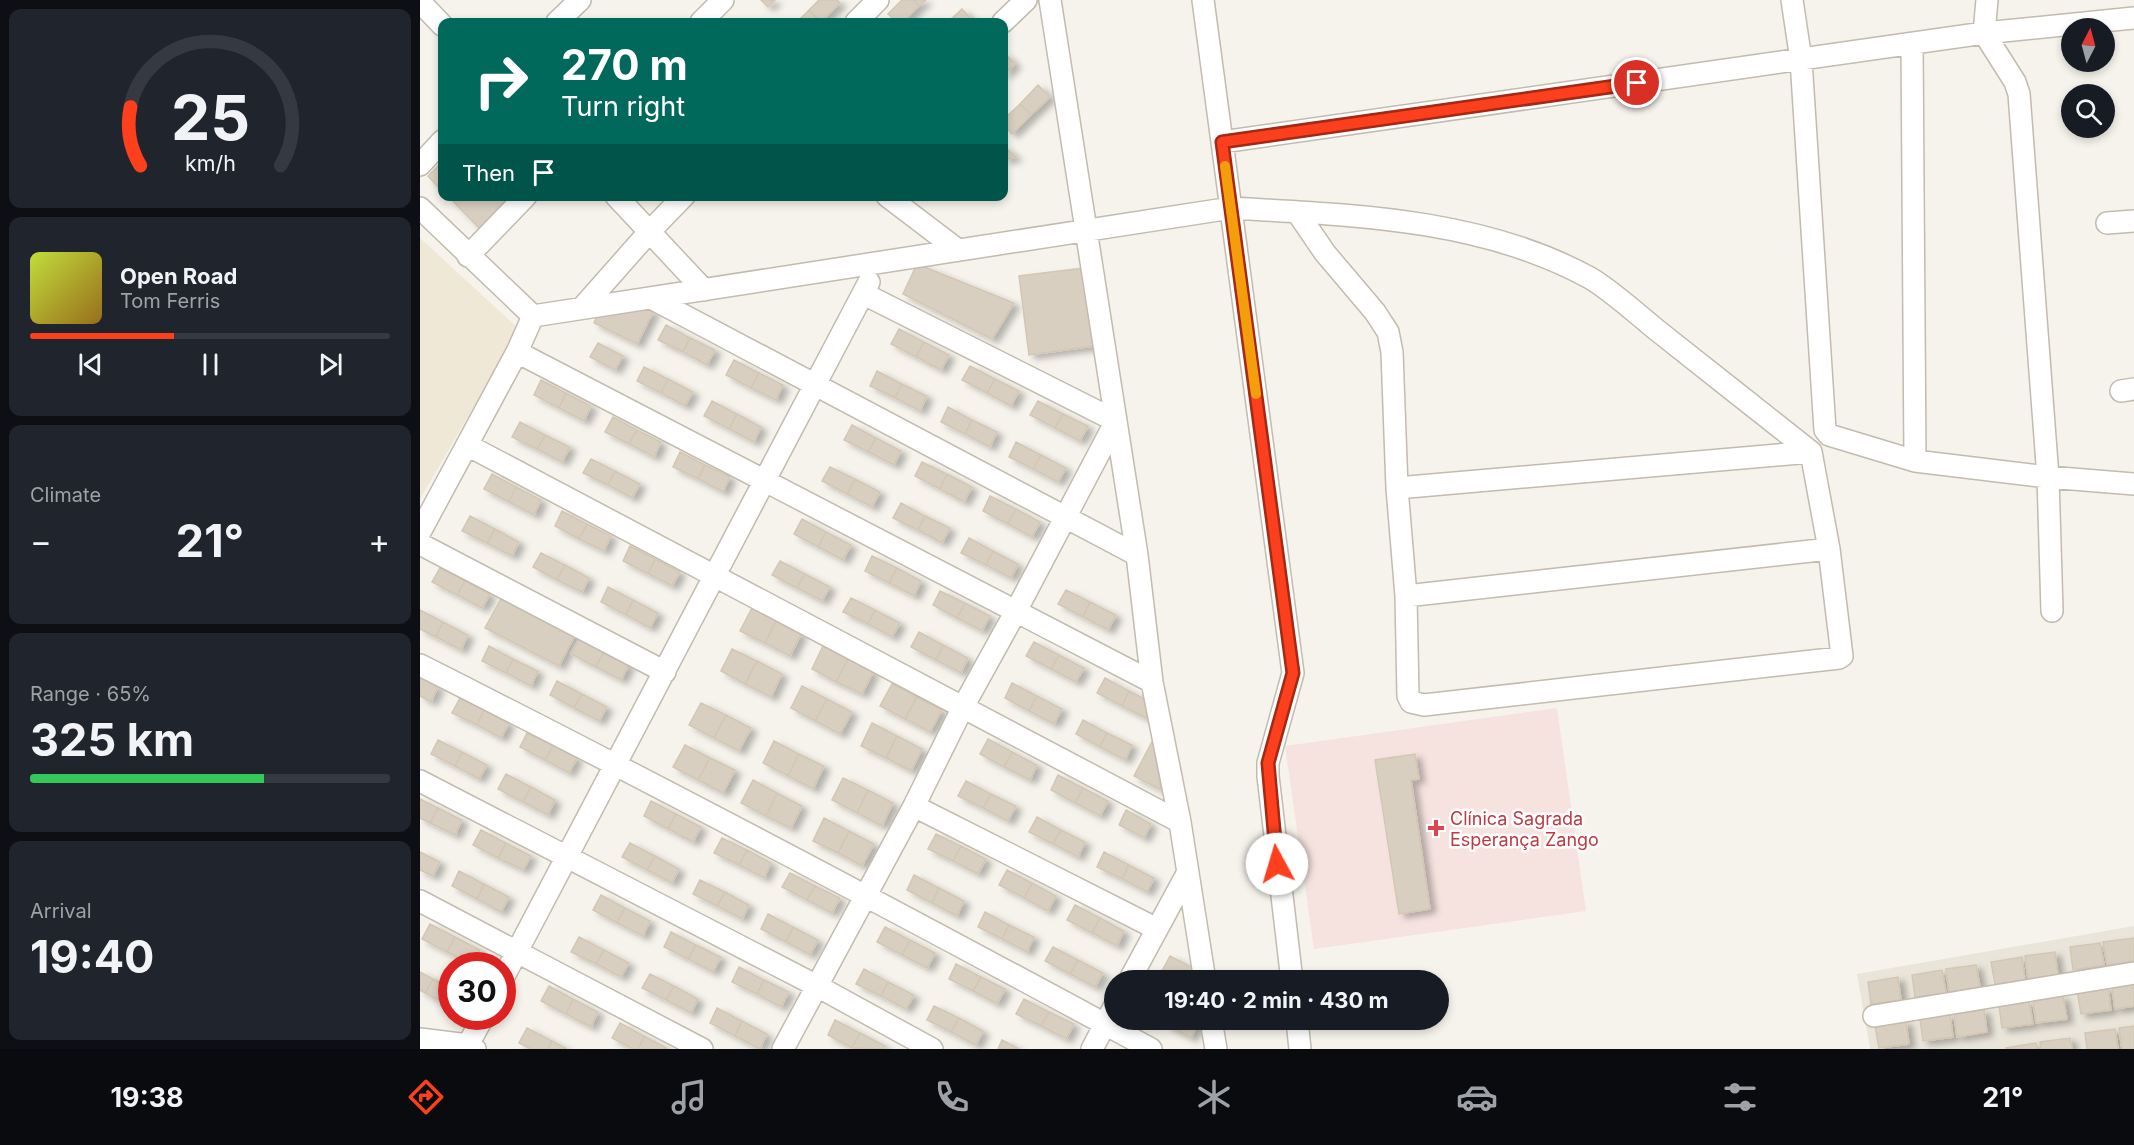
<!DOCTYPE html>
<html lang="en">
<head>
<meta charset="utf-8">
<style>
  body { margin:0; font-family:Inter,sans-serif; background:#20242c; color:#f1f3f6; height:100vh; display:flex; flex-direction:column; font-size:22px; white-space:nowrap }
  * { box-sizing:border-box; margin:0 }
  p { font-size:20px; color:#9ea1a6 }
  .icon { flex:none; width:33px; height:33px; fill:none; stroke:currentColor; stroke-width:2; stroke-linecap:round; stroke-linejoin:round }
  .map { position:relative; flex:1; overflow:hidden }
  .side { display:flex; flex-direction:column; gap:9px; padding:9px; background:#0d0f14; width:420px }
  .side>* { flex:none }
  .guide { position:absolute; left:18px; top:18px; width:570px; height:183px; border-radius:12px; box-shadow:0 3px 9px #0003; background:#00695c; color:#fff; overflow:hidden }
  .needle { width:39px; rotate:6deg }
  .controls { position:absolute; left:1641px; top:18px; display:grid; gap:12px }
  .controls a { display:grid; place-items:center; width:54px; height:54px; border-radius:50%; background:#171b24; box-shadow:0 3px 9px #0003; font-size:30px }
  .speed { position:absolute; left:18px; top:952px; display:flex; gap:12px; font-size:30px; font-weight:700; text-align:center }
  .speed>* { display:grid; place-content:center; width:78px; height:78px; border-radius:50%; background:#171b24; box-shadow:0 3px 9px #0003; line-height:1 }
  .speed .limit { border:9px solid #d22; background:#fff; color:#111 }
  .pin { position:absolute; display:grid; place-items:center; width:51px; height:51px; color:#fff; margin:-26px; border:3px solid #fff; border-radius:50%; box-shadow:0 2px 6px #0007 }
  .me { position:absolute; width:66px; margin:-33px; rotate:354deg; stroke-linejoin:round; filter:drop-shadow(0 0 4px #0008) }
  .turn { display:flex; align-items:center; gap:21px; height:126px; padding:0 24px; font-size:27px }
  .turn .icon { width:78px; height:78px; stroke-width:2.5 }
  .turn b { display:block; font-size:42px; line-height:51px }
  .then { display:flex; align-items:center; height:57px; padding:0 24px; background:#0003; gap:12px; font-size:22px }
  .big { font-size:45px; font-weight:700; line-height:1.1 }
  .side .card { flex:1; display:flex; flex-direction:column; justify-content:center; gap:9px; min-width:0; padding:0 21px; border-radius:12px; background:#20242c }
  .side .dial { align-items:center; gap:0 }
  .dial svg { height:156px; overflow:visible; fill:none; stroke:#363941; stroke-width:7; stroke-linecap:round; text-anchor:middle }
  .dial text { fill:#f1f3f6; stroke:none }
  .song { display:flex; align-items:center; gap:18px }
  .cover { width:72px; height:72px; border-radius:9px; background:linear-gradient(135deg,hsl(70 70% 55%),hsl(40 70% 35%)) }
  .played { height:6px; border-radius:3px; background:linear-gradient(90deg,#fc3f1d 40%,#363941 40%) }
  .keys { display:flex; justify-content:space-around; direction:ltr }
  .heat { display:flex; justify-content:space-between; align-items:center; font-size:33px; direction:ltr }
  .charge { height:9px; border-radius:4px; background:linear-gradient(90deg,#34c759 65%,#363941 0) }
  .trip { position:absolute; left:684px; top:970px; width:345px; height:60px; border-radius:30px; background:#171b24; box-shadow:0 3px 9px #0003; font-weight:700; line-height:60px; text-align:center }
  .dock { display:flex; height:96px; justify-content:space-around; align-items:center; background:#090b0e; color:#9ea1a6 }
  .dock .icon { width:42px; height:42px }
  .dock .selected { color:#fc3f1d }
  .dock b { font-size:27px; color:#f1f3f6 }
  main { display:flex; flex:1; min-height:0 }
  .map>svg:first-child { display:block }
</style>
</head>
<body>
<main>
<section class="side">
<div class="card dial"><svg viewBox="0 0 100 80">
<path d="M14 69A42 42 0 1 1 86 69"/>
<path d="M14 69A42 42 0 0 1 9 39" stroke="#fc3f1d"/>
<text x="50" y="56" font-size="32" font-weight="700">25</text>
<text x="50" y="72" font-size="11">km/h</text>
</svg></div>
<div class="card">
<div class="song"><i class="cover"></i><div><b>Open Road</b><p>Tom Ferris</p></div></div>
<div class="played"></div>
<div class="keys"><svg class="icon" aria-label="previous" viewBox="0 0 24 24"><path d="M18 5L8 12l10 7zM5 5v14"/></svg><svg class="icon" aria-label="pause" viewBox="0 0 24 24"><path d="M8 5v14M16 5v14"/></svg><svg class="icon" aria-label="next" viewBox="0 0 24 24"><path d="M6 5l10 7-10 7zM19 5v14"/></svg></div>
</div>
<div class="card"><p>Climate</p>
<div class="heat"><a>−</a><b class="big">21°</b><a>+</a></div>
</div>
<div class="card"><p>Range · 65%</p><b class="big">325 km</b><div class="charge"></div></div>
<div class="card"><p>Arrival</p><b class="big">19:40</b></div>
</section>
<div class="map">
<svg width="1714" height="1049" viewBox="0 0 1714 1049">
  <defs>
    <filter id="shadow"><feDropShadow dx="6" dy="4" stdDeviation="3" flood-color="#0004"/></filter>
  </defs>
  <rect width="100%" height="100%" fill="#f6f3ec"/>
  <path fill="#eae5da" d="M1714 926V1049H1450L1437 974Z"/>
  <path fill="#efe8d6" d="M0 238 99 329 0 499Z"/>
  <path fill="#f6e3e0" d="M1137 708 1166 911 894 949 865 746Z"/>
  <path fill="#d8cfc1" stroke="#d3c7b4" stroke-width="1.5" filter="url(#shadow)" d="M341 0H355L348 7Z
    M399 0H417L420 3 401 22 389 10Z
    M482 0H493L499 6 483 22H477L468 14Z
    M493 0H506L499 6Z
    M542 9 553 21 528 22Z
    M389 10 400 22H377Z
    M584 53 595 64 584 75Z
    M618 85 630 97 611 115 600 104Z
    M600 104 611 115 592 134 584 125V119Z
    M584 146 596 157 584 160Z
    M22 162V191L8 176Z
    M28 196H94L60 229Z
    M497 264 594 303 572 339 483 294Z
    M663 268 673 346 609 355 599 276Z
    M180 309 234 310 217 344 174 323Z
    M246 325 270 338 263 352 238 340Z
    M479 329 504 342 496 357 471 344Z
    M270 338 295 350 287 365 263 352Z
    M504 342 529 355 521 370 496 357Z
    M178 343 203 356 195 370 170 357Z
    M314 360 339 373 331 388 306 375Z
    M550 366 575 379 567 393 542 380Z
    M224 367 248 379 241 393 217 381Z
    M457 371 482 384 475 398 450 386Z
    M339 373 363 385 356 400 331 388Z
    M248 379 273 392 265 406 241 393Z
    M575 379 599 391 591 406 567 393Z
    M121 380 146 393 139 408 114 395Z
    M482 384 507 396 500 411 475 398Z
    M146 393 171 406 164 421 139 408Z
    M292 401 317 414 309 429 284 416Z
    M618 401 643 414 635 428 610 415Z
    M528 407 552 420 545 434 521 422Z
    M317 414 341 427 334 442 309 429Z
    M643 414 668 426 660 441 635 428Z
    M193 417 217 430 209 444 185 432Z
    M552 420 577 432 570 447 545 434Z
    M100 422 125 435 117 449 92 437Z
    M432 425 456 438 448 452 424 440Z
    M217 430 241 442 234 457 209 444Z
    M125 435 150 447 142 462 117 449Z
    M456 438 481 451 474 465 448 452Z
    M596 442 621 455 613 469 589 457Z
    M260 452 285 465 278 479 253 467Z
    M621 455 646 468 638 482 613 469Z
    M171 459 195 471 188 485 163 473Z
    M502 462 527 474 520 489 495 476Z
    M285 465 310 477 303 492 278 479Z
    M410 467 435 479 427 494 402 481Z
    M195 471 220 484 212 498 188 485Z
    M72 474 96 487 89 502 64 489Z
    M527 474 552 487 544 502 520 489Z
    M435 479 460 492 452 507 427 494Z
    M96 487 121 500 114 515 89 502Z
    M570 496 596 509 588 524 563 511Z
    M481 503 505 516 498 530 473 518Z
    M596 509 620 522 612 537 588 524Z
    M142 511 167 524 159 539 135 526Z
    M50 516 75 529 67 543 42 531Z
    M505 516 530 528 522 543 498 530Z
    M382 519 406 532 398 547 374 534Z
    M167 524 191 536 184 551 159 539Z
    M75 529 99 542 92 556 67 543Z
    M406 532 431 545 423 560 398 547Z
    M549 538 573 551 566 565 541 553Z
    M210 546 235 559 228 574 203 561Z
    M573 551 598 564 591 578 566 565Z
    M121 553 145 565 137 580 113 567Z
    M452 556 477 568 469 583 445 571Z
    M235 559 260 572 252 586 228 574Z
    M360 561 385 574 377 588 352 575Z
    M145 565 169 578 162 592 137 580Z
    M20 568 45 581 37 595 12 582Z
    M477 568 501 581 494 596 469 583Z
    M385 574 410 587 402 601 377 588Z
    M45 581 70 594 62 608 37 595Z
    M188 587 213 600 206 615 181 602Z
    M646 590 670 602 663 617 638 604Z
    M520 591 545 603 537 618 513 605Z
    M84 593 157 631 139 666 65 628Z
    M431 598 455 610 448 624 423 612Z
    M213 600 238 613 230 628 206 615Z
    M670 602 696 615 688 630 663 617Z
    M545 603 570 616 562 631 537 618Z
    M332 608 356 621 345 643 320 631Z
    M0 610 23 622 16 637 0 629Z
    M455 610 480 623 472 637 448 624Z
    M356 621 381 634 370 656 345 643Z
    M23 622 48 635 41 650 16 637Z
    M499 632 523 645 516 660 491 647Z
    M159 639 184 652 176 667 151 654Z
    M614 642 639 655 631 669 606 656Z
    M523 645 548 658 541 673 516 660Z
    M69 646 93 659 86 673 62 661Z
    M403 646 428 659 416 682 392 669Z
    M312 649 337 661 325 684 301 671Z
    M184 652 209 665 201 680 176 667Z
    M639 655 664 668 656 682 631 669Z
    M93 659 118 671 111 686 86 673Z
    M428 659 453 672 442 694 416 682Z
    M337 661 362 674 351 697 325 684Z
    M0 677 18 687 11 702 0 696Z
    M685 678 709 691 702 706 677 693Z
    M137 681 162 694 154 708 130 695Z
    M592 683 617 696 609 711 585 698Z
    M472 684 497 697 485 719 460 706Z
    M382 686 407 699 395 721 371 708Z
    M709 691 734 704 726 718 702 706Z
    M162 694 187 707 179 721 154 708Z
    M617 696 642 709 634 724 609 711Z
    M497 697 522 710 510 732 485 719Z
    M40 698 64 710 57 725 32 713Z
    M407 699 432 712 420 734 395 721Z
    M281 703 306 715 294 738 269 725Z
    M64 710 89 723 81 738 57 725Z
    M306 715 331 728 319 751 294 738Z
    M663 720 687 733 680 747 656 734Z
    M452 723 477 736 466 758 441 746Z
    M107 733 133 746 125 760 100 747Z
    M687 733 712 745 705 760 680 747Z
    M477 736 502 749 491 771 466 758Z
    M734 738 741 790 714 776Z
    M568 739 592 752 584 767 560 754Z
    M18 740 42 752 35 766 11 754Z
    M354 741 379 754 368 776 343 763Z
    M265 745 290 758 278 780 253 767Z
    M133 746 157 758 149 773 125 760Z
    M42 752 67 765 59 779 35 766Z
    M592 752 617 765 610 780 584 767Z
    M379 754 404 766 393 789 368 776Z
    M995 754 999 779 991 780 1010 909 979 914 955 760Z
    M290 758 315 770 303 793 278 780Z
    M86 774 111 787 103 802 78 789Z
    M638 775 663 788 655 803 631 790Z
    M423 778 448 790 437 813 412 800Z
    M333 780 357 793 346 816 321 803Z
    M546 781 571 794 563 808 538 796Z
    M111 787 135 800 128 815 103 802Z
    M663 788 688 801 680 816 655 803Z
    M448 790 473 803 462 826 437 813Z
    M357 793 382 806 371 828 346 816Z
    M571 794 596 806 588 821 563 808Z
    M0 799 18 808 10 823 0 818Z
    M231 801 256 814 248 829 224 816Z
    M18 808 42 820 35 835 10 823Z
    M706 810 731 824 724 838 699 825Z
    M256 814 281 827 273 842 248 829Z
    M617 817 641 830 633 844 609 832Z
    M404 818 429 831 418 853 393 841Z
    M61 830 86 843 78 858 53 845Z
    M641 830 665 842 658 857 633 844Z
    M429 831 454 844 442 866 418 853Z
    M516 834 541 846 533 861 508 849Z
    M302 838 327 850 319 865 294 853Z
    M86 843 111 856 103 870 78 858Z
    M210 843 235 856 227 870 202 857Z
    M541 846 566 859 558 874 533 861Z
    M327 850 351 863 344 878 319 865Z
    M0 852 20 862 13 876 0 870Z
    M684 852 709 865 702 879 677 867Z
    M235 856 259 869 252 883 227 870Z
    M709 865 734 878 727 892 702 879Z
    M587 870 612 883 604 898 579 885Z
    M39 871 64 884 57 899 32 886Z
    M370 873 395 886 387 900 362 887Z
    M494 875 519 888 512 903 487 890Z
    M280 880 305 892 297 906 273 894Z
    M612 883 636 896 628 911 604 898Z
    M64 884 89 897 81 912 57 899Z
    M395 886 420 898 412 913 387 900Z
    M519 888 544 901 537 916 512 903Z
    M305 892 329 905 322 919 297 906Z
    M181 895 205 908 197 923 173 910Z
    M655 905 680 918 672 933 647 920Z
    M205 908 230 921 223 936 197 923Z
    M565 912 589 925 582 939 558 927Z
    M348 914 373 927 366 942 341 929Z
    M680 918 704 931 697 946 672 933Z
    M10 924 35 937 27 952 2 939Z
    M589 925 614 937 607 952 582 939Z
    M373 927 398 940 390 955 366 942Z
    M465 927 490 940 482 955 457 942Z
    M251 932 276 945 268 959 244 947Z
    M35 937 60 950 52 965 27 952Z
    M159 937 184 950 176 964 151 952Z
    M1714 938V961L1687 965 1683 942Z
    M490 940 515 953 507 968 482 955Z
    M1680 943 1684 965 1653 970 1650 947Z
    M276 945 301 957 293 972 268 959Z
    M633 947 658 960 650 974 625 961Z
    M184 950 209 963 201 977 176 964Z
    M1635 952 1638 975 1608 979 1605 956Z
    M750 956 775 969 768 981H763L742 971Z
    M1602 957 1605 980 1575 984 1571 962Z
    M658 960 683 973 675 987 650 974Z
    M536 964 561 977 553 991 529 979Z
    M1556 965 1560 987 1529 992 1526 969Z
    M319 967 344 980 337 994 312 982Z
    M444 969 468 982 461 996 436 984Z
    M1522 970 1526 993 1495 997 1492 975Z
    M0 972 13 979 5 993 0 990Z
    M230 974 254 986 246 1000 222 988Z
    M561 977 585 989 577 1004 553 991Z
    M1478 977 1481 1000 1451 1004 1448 982Z
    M13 979 32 988 30 1006 5 993Z
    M344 980 369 992 361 1007 337 994Z
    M468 982 494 995 486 1009 461 996Z
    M1714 983V1006L1695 1009 1692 987Z
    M129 986 153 999 146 1014 121 1001Z
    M254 986 278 999 271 1013 246 1000Z
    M1688 987 1691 1010 1661 1014 1657 991Z
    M1643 996 1647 1019 1616 1023 1613 1001Z
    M153 999 178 1012 171 1027 146 1014Z
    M604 999 629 1012 621 1026 596 1014Z
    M1609 1001 1613 1024 1582 1028 1579 1005Z
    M514 1006 539 1018 531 1032 507 1020Z
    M297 1008 322 1021 315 1036 290 1023Z
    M1564 1010 1567 1032 1537 1037 1534 1014Z
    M629 1012 654 1024 646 1039 621 1026Z
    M1530 1014 1533 1037 1503 1041 1500 1019Z
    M539 1018 563 1031 556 1045 531 1032Z
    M415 1020 440 1033 432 1048 408 1035Z
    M748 1020H772L778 1023 771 1038 746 1025Z
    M322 1021 347 1034 340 1049 315 1036Z
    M1486 1021 1489 1044 1459 1048 1455 1026Z
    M200 1023 224 1036 218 1049H213L192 1038Z
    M1714 1026V1049H1702L1699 1028Z
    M107 1028 132 1041 128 1049H111L99 1043Z
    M1695 1029 1698 1049H1667L1665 1033Z
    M440 1033 465 1046 463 1049 432 1048Z
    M224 1036 248 1049H218Z
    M1650 1038 1652 1049H1621L1620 1042Z
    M582 1040 599 1049H578Z
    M132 1041 147 1049H128Z
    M1616 1043 1617 1049H1586V1048Z"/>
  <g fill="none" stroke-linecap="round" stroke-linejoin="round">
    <defs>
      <path id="street" d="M630 0 717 555 732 682 760 822 785 981
        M783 0 873 673 848 763V776L872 981
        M1372 0 1381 60 1405 430 1409 435 1495 461
        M1567 0 1564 33 1595 82 1599 94 1628 477 1632 611
        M3 5 22 25
        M137 22 160 0
        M281 22 303 0
        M436 22 458 0
        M583 22 606 0
        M1492 44 1495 461 1628 477 1714 484
        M802 142 1564 33 1714 18
        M0 165 22 141
        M196 196 284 290
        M467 196 538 250
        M0 208 113 316
        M1687 223 1714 221
        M48 256 106 196
        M231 298 717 555
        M162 308 230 231 264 196
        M113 316 811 208C931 215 1061 218 1170 278 1191 290 1218 315 1238 331 1289 371 1340 412 1391 452L1409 549 1422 656 1419 658 1004 705 991 702 988 696 986 596 977 488 972 352 968 332 955 312 905 253 877 212
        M97 352 732 682
        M1701 391 1714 389
        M47 445 760 822
        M977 488 1391 452
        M0 532 97 352 113 316
        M0 544 245 672
        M986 596 1409 549
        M0 665C246 789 489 918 731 1049
        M0 781 397 986 512 1049
        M494 806 737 929
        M0 901 282 1049
        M82 980 449 282
        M709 981 768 872
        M1454 1016 1714 973
        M791 1020 796 1049
        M877 1020 880 1049
        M0 1039 48 1045 55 1049
        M48 1045 63 1017
        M363 1049 494 806 543 707 596 611 696 421 444 294
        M672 1049 694 1007"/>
    </defs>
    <use href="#street" stroke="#c2bbae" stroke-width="24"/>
    <use href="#street" stroke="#fff" stroke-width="21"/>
  </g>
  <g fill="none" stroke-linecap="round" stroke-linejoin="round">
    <defs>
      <path id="route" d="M857 864 848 763 873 673 802 142 1217 83"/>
    </defs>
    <use href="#route" stroke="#a42913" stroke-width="15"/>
    <use href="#route" stroke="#fc3f1d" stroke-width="10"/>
    <path stroke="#f59e0b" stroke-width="10" d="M805 166 836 394"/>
  </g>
  <path fill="#e0444e" stroke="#fff" stroke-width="2" d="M1013 819h6v6h6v6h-6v6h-6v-6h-6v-6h6z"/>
  <g text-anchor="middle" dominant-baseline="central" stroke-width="5" stroke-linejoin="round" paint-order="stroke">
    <g font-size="18" fill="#be3a42" stroke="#fff" text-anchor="start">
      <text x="1030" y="818">Clínica Sagrada<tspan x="1030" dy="21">Esperança Zango</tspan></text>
    </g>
  </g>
</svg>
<div class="controls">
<a><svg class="needle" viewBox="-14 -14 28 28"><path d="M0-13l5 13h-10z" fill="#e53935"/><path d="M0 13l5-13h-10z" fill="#9ea1a6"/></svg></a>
<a><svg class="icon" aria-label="search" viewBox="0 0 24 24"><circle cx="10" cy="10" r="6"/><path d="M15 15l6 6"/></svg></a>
</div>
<div class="speed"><div class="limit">30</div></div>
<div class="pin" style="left:1217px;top:83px;background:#d93025"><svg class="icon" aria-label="arrive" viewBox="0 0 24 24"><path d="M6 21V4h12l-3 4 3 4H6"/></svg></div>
<svg class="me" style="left:857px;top:864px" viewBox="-20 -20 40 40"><circle r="19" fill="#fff"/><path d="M0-13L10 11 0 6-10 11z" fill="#fc3f1d"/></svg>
<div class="trip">19:40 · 2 min · 430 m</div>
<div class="guide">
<div class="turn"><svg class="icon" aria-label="right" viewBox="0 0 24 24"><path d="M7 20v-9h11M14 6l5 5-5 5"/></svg><div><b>270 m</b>Turn right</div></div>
<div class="then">Then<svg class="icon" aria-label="arrive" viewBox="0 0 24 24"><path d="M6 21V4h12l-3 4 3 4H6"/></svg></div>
</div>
</div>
</main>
<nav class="dock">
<b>19:38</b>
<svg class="icon selected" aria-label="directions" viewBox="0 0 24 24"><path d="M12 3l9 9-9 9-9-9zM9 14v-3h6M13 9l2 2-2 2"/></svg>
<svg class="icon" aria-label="music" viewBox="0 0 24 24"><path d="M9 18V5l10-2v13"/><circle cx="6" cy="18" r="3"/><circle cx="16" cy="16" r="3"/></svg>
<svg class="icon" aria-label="phone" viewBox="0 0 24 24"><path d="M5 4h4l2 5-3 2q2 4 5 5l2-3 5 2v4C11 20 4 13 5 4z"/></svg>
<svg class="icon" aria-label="climate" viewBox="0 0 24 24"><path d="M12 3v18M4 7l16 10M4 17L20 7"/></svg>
<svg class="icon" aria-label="car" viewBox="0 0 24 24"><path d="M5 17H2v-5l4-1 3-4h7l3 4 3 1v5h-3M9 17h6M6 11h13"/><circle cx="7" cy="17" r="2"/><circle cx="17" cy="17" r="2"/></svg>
<svg class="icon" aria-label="filters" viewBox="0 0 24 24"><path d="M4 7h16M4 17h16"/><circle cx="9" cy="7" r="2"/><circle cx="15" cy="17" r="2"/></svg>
<b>21°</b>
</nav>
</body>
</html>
